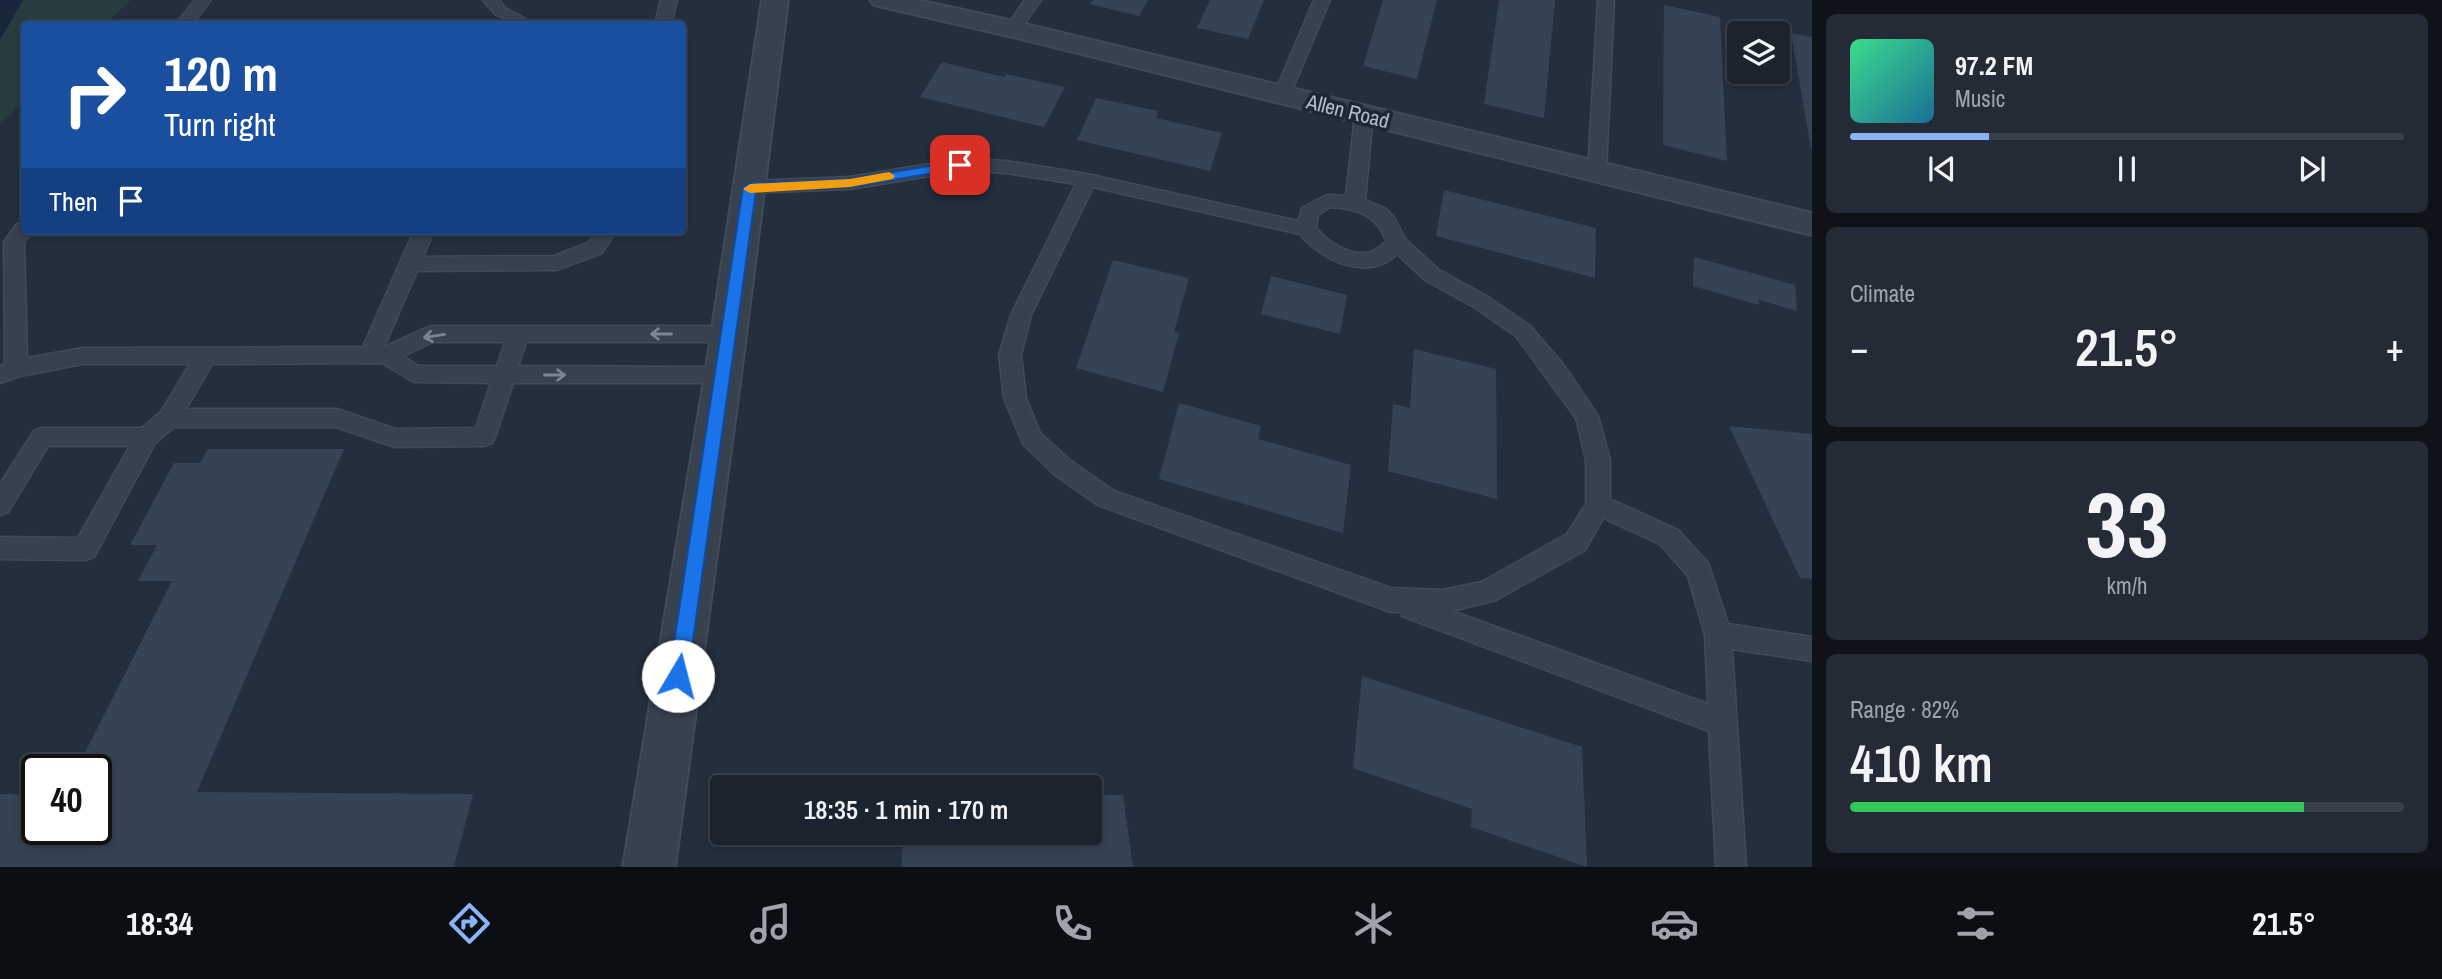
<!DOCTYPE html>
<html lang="en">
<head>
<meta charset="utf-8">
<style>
  body { margin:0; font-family:"Archivo Narrow",sans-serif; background:#242b36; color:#f1f3f6; height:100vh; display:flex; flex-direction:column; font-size:26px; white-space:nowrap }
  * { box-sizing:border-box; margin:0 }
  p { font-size:23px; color:#a0a4aa }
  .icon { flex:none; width:38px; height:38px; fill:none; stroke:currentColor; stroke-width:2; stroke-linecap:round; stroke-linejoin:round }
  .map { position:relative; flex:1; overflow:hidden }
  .drawer { display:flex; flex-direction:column; gap:14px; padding:14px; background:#0f1319; width:630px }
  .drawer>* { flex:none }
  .guide { position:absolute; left:21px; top:21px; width:665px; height:214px; border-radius:7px; box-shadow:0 4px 10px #0003,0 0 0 2px #39404a; background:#1a4fa0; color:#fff; overflow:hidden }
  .buttons { position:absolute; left:1727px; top:21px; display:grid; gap:14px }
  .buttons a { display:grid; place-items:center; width:63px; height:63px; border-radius:7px; background:#1b232e; box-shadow:0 4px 10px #0003,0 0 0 2px #39404a; font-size:35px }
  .speed { position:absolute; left:21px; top:754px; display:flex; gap:14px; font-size:35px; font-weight:700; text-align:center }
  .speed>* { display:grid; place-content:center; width:91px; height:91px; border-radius:50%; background:#1b232e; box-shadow:0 4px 10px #0003,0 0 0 2px #39404a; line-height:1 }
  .speed .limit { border:4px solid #111; border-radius:10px; background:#fff; color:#111 }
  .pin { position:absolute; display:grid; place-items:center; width:60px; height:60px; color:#fff; margin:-30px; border-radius:14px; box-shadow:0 4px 10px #0006 }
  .me { position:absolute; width:77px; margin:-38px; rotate:8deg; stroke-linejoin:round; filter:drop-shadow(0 0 5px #0008) }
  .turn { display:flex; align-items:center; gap:24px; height:147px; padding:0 28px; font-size:32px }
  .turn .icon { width:91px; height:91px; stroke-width:2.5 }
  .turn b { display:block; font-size:49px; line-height:60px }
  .then { display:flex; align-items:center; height:66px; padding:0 28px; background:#0003; gap:14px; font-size:26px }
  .big { font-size:52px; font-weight:600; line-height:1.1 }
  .drawer .widget { flex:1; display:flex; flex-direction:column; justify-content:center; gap:10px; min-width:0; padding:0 24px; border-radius:10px; background:#242b36 }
  .drawer .dial { align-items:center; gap:0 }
  .dial b { font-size:91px; line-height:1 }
  .song { display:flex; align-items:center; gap:21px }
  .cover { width:84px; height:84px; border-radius:10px; background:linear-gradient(135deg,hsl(150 70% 55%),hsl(200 70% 35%)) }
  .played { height:7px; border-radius:4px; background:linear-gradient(90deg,#8ab4f8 25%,#39404a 25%) }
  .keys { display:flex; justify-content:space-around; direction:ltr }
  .heat { display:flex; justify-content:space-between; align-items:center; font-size:38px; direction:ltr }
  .charge { height:10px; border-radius:5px; background:linear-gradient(90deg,#34c759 82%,#39404a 0) }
  .trip { position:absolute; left:710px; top:775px; width:392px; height:70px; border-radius:7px; background:#1b232e; box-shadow:0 4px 10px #0003,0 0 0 2px #39404a; font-weight:600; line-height:70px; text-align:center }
  .menu { display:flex; height:112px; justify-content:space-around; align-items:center; background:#0b0e12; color:#a0a4aa }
  .menu .icon { width:49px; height:49px }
  .menu .on { color:#8ab4f8 }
  .menu b { font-size:32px; color:#f1f3f6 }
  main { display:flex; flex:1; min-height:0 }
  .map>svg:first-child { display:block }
</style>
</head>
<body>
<main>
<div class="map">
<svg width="1812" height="867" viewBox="0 0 1812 867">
  <rect width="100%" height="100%" fill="#242f3e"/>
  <path fill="#263c3f" d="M0 0H131L105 24H24V101L0 125Z"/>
  <path fill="#17263c" d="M0 0H23L0 40Z"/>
  <path fill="#364354" d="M1093 0H1148L1139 16 1090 4Z
    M1210 0H1264L1248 39 1197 28Z
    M1383 0H1437L1417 79 1363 66Z
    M1499 0H1555L1544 118 1484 104Z
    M1664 5 1720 17 1727 161 1663 145Z
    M1791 33 1812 37V149H1811Z
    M942 62 1004 77 1006 74 1065 87 1044 127 920 97Z
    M1096 98 1158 111 1156 118 1222 133 1210 171 1077 140Z
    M1444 190 1596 228 1595 278 1436 236Z
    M1694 257 1795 285 1797 311 1759 300V305L1693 286Z
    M1113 260 1189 278 1174 332 1179 333 1163 392 1076 368Z
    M1271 276 1347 295 1340 334 1261 314Z
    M1414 349 1496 369 1497 499 1388 471 1393 404 1410 408Z
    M1179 403 1261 426 1258 439 1351 465 1343 533 1159 479Z
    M1729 426 1812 434V579L1800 578Z
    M208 449H344L197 792 473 794 454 867H0V794H37V830H96V770H76L172 581H138L157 545H130L174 463H200Z
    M1362 676 1582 747 1587 867 1471 827 1472 809 1353 768Z
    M1090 795H1123L1133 867H902V833H1090Z"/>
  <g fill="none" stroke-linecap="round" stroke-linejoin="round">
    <defs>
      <path id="service" d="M195 0H211L192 24H176Z
        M483 0H499L505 8 524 18 516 23 495 14Z
        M661 0H677L671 24H655Z
        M1025 0H1041L1019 32H1007L1005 29Z
        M1314 0H1330L1290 95 1282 100 1276 99 1274 95Z
        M1598 0H1614L1606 171 1597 177 1588 171Z
        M1364 110 1373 115 1365 200 1386 209 1393 216 1405 239 1439 270 1488 297 1530 326 1563 364 1598 416 1610 460V499L1678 530 1708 563 1728 624 1812 637V661L1732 649 1746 867H1716L1709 731 1402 616 1400 612H1391L1098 505 1055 475 1023 444 1004 398 999 355 1011 315 1076 184 1006 173 960 171 850 189 750 193 741 187 750 181 850 177 960 159 1006 161 1087 174 1298 221 1302 208 1327 195 1346 196 1355 115ZM1093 187 1300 234C1321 260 1368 283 1397 254L1425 280 1474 307 1516 336 1576 418 1586 460V504L1567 534 1482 582 1442 590 1391 588 1114 491 1071 461 1040 433 1026 398 1021 355 1031 315ZM1330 207C1357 209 1377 214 1386 241 1366 266 1333 248 1316 228L1318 215ZM1603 518 1660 544 1688 576 1705 635 1708 704 1452 611 1496 600 1585 550Z
        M24 223V231H32L24 243 27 358 83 348 363 347 414 231H434L423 257 554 256 588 243 596 231H616L602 253 556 270 417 271 384 347 430 326H729L736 329 740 334 736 339 729 342H526L518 366 723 367 731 369 734 375 731 381 723 383H513L495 437 492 443 484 446 395 447 336 427H174L155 443 94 557 85 560 0 559V537L78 538 130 446H48L8 512 0 515V484L34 431 42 428H142L161 412 190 364H83L20 376 0 383V366L5 364 4 242 17 224ZM433 342H505L497 366H418L403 356ZM382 363 414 382 491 383 476 428 395 429 337 409H186L212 364Z"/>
      <path id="tertiary" d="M762 0H788L741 375 675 867H623L705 375Z
        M870 0H918L1013 21 1812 213V235L1013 37 874 5Z"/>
    </defs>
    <use href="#service" stroke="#414a57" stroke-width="3"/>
    <use href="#tertiary" stroke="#414a57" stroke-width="4"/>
    <use href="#service" fill="#38414e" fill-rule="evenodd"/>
    <use href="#tertiary" fill="#38414e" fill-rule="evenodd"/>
  </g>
  <defs><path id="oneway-shaft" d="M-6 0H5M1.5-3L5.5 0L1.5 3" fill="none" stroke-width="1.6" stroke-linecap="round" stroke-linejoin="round" transform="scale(1.75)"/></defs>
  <g stroke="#7c8592">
    <use href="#oneway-shaft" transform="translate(661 334) rotate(180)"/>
    <use href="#oneway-shaft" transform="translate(434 336) rotate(171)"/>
    <use href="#oneway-shaft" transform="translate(555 375)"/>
  </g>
  <path fill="#1a73e8" stroke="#114b97" stroke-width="2" d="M960 161 964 163V168L850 187 756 191 688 676 685 682 678 685 671 682 669 676 743 187 750 183 850 179Z"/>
  <path fill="#f59e0b" d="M889 172 895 176 893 179 850 187 750 193 743 189 750 184 850 179Z"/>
  <g text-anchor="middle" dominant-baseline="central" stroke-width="7" stroke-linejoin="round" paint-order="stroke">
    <g font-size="21" fill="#b4bcc9" stroke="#1d2633">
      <text transform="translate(1348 111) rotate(14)">Allen Road</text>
    </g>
  </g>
</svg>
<div class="buttons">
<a><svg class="icon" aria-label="layers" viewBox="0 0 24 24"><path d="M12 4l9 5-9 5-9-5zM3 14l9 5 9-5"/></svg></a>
</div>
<div class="speed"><div class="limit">40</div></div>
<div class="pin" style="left:960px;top:165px;background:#d93025"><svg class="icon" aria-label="arrive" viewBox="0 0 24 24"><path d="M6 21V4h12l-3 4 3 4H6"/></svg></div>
<svg class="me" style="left:678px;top:676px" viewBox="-20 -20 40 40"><circle r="19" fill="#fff"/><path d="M0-13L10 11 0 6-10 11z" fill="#1a73e8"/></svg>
<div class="trip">18:35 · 1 min · 170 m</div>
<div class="guide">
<div class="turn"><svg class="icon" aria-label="right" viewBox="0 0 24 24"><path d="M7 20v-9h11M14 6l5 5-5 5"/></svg><div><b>120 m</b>Turn right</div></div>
<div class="then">Then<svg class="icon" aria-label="arrive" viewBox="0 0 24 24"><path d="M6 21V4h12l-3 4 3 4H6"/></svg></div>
</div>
</div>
<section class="drawer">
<div class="widget">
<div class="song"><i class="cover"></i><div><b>97.2 FM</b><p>Music</p></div></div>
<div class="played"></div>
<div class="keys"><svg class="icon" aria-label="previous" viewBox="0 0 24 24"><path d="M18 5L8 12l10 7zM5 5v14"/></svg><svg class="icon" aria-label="pause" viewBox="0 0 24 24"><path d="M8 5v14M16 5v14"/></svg><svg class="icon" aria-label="next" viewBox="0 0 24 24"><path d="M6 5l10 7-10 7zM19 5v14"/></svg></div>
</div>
<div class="widget"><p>Climate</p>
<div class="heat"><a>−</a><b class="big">21.5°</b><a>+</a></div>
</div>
<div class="widget dial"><b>33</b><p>km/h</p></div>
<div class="widget"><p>Range · 82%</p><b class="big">410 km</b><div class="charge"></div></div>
</section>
</main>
<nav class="menu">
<b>18:34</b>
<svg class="icon on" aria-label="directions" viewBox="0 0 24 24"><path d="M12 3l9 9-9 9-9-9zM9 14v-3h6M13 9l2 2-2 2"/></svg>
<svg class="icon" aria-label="music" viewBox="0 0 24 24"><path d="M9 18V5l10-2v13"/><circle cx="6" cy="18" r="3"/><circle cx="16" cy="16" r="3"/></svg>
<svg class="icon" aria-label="phone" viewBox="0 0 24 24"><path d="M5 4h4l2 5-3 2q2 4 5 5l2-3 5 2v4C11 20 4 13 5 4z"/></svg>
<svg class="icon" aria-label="climate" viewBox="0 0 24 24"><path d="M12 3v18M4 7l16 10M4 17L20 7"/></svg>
<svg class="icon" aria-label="car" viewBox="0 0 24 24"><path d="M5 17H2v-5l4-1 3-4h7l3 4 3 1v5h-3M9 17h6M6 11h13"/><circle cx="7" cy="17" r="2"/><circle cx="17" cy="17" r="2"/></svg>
<svg class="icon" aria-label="filters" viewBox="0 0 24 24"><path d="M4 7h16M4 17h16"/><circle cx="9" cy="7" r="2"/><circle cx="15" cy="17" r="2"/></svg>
<b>21.5°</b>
</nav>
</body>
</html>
